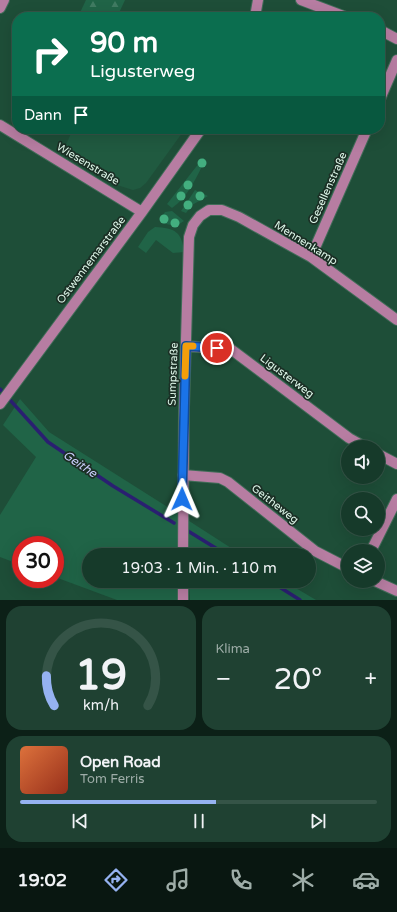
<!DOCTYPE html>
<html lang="de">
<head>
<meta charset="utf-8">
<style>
  body { margin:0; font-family:"Varela Round",sans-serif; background:#1f4132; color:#f1f3f6; height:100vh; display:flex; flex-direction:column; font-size:15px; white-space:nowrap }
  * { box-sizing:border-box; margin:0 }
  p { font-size:13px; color:#9eada8 }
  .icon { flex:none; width:22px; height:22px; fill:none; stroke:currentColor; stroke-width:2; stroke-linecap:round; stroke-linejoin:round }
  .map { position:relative; height:600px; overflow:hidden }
  .details { display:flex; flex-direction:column; gap:6px; padding:6px; background:#0c2017; flex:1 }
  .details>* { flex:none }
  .banner { position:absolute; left:12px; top:12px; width:373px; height:122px; border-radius:16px; box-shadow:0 4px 16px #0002,0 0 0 1px #355447; background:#0b6e4f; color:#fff; overflow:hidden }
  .controls { position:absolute; left:341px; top:440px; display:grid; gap:8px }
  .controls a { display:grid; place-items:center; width:44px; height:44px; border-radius:50%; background:#163a2a; box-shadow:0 4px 16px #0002,0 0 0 1px #355447; font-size:20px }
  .speed { position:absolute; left:12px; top:536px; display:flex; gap:8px; font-size:20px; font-weight:700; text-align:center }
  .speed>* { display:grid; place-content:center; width:52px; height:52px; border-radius:50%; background:#163a2a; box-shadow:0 4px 16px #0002,0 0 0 1px #355447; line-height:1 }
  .speed .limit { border:6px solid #d22; background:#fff; color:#111 }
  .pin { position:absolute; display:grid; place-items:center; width:34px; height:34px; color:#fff; margin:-17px; border:2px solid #fff; border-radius:50%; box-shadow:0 1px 4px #0007 }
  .me { position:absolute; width:44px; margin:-22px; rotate:1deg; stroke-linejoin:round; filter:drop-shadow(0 0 3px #0008) }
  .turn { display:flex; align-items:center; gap:14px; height:84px; padding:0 12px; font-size:18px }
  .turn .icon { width:52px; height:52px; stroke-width:2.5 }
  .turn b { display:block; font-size:28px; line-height:34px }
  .then { display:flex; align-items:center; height:38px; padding:0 12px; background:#0003; gap:8px; font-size:15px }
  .big { font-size:30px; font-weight:600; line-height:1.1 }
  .details .card { flex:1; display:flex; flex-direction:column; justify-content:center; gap:6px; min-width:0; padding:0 14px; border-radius:16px; background:#1f4132 }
  .details .dial { align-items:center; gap:0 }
  .dial svg { height:104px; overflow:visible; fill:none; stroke:#355447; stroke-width:7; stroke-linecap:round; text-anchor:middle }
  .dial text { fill:#f1f3f6; stroke:none }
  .song { display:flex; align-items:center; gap:12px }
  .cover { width:48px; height:48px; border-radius:6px; background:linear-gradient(135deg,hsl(20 70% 55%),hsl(10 70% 35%)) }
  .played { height:4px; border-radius:2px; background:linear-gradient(90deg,#95b2f1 55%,#355447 55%) }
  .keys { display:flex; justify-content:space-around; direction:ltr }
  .heat { display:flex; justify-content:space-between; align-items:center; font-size:22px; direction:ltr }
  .details .tiles { flex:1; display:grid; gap:6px; grid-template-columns:1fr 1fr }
  .card:last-child { grid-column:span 2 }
  .trip { position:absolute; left:82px; top:548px; width:234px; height:40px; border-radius:20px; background:#163a2a; box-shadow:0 4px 16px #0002,0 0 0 1px #355447; font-weight:600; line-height:40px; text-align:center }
  .tabs { display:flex; height:64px; justify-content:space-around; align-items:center; background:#091711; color:#9eada8 }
  .tabs .icon { width:28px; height:28px }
  .tabs .current { color:#95b2f1 }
  .tabs b { font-size:18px; color:#f1f3f6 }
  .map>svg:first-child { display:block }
</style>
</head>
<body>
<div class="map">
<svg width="397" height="600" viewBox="0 0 397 600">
  <defs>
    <pattern id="forest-firs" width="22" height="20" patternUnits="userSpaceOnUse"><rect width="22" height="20" fill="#206447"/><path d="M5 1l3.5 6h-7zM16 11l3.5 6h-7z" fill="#407b62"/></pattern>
  </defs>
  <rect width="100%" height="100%" fill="#1e4e38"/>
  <path fill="#205a40" d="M73 129H185L146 183 140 188 133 190 117 185 114 180 63 151Z"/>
  <path fill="#206447" d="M203 158 205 160C197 177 187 198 172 208L167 204Z
    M195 190 208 196 192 205 186 213 181 211Z
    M172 211 184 221 176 226 161 223 160 219 165 212Z
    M155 227C175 228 182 232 184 252L173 253 156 240 146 253 138 247 148 232Z
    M20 399 49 432 177 513 180 555H89V581H180L181 600H117L55 577V545H21V565L0 557V515L36 457 3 425Z
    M186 519 242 555H188Z
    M189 581H284L316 600H190Z"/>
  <path fill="url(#forest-firs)" d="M86 0H125L117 17H78Z"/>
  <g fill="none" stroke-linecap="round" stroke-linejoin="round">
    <path stroke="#2a1f71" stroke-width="3.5" d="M0 389 48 442 113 486 174 523
      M188 531 227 555
      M270 581 300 600"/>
    <defs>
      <path id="minor" d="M301 0 346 17
        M0 8 4 0
        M255 17 258 0
        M380 30 397 39
        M380 99 397 60
        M0 125 142 212
        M311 257 367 129
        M186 346 232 350 349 438 365 447
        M0 404 142 212 201 129
        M378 454 397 464
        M183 475 220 478 228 482 315 551 348 568
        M371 551 397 499
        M183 555 184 408 189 237 193 225 200 216 209 210H222L239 217 311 257 397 320
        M183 581V600
        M375 581 397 591"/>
    </defs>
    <use href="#minor" stroke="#416c58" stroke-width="12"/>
    <use href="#minor" stroke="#b77da2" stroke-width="10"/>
  </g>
  <g fill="#43ae7f">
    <circle cx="202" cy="163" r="4.5"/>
    <circle cx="188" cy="185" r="4.5"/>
    <circle cx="181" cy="196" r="4.5"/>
    <circle cx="200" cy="196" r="4.5"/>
    <circle cx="188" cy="205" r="4.5"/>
    <circle cx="164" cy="219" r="4.5"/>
    <circle cx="175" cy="223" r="4.5"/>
  </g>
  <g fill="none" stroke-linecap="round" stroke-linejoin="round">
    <defs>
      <path id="route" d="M182 499 186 346 217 348"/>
    </defs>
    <use href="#route" stroke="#114b97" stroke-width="10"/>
    <use href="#route" stroke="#1a73e8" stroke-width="7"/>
    <path stroke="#f59e0b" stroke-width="7" d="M185 376 186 346H193"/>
  </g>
  <g text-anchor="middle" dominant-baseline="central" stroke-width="3.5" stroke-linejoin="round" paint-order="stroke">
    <g font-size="11" fill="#def7e9" stroke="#1b2f25">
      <text transform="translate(88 164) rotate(31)">Wiesenstraße</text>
      <text transform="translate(328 188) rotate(-66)">Gesellenstraße</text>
      <text transform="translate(306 243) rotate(32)">Mennenkamp</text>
      <text transform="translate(91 260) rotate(-53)">Ostwennemarstraße</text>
      <text transform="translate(173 374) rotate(-88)">Sumpstraße</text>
      <text transform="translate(287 376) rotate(37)">Ligusterweg</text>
      <text transform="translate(275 504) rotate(38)">Geitheweg</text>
    </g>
    <g font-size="12" font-style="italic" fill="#ccd0ff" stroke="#1b2f25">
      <text transform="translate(80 464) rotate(34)">Geithe</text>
    </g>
  </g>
</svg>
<div class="controls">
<a><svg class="icon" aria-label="sound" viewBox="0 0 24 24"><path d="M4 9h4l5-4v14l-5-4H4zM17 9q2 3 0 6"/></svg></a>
<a><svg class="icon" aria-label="search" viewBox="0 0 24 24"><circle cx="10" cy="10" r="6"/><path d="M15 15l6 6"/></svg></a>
<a><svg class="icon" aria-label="layers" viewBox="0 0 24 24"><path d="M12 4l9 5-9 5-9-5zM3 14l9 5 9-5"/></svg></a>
</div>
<div class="speed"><div class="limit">30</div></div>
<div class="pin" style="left:217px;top:348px;background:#d93025"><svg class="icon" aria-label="arrive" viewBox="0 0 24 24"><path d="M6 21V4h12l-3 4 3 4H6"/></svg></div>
<svg class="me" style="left:182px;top:499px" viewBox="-20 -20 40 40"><path d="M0-17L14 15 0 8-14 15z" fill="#1a73e8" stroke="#fff" stroke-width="4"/></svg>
<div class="trip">19:03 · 1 Min. · 110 m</div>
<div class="banner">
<div class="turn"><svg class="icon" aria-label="right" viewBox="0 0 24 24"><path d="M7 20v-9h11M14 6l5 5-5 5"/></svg><div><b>90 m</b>Ligusterweg</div></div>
<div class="then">Dann<svg class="icon" aria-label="arrive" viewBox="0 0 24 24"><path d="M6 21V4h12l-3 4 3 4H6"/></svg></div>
</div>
</div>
<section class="details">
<div class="tiles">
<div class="card dial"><svg viewBox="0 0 100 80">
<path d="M14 69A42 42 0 1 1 86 69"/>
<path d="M14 69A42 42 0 0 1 8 46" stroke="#95b2f1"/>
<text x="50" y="56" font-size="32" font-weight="700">19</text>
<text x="50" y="72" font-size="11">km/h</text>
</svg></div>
<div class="card"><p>Klima</p>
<div class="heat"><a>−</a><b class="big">20°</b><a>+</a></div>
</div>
<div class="card">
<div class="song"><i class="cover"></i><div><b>Open Road</b><p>Tom Ferris</p></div></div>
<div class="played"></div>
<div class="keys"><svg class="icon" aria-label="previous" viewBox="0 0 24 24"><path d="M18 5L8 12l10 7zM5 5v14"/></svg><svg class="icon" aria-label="pause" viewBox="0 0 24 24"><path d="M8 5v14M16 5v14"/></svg><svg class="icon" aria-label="next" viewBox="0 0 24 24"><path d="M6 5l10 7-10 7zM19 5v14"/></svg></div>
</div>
</div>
</section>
<nav class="tabs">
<b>19:02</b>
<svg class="icon current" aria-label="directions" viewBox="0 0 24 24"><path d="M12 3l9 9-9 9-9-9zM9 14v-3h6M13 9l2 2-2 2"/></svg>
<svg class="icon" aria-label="music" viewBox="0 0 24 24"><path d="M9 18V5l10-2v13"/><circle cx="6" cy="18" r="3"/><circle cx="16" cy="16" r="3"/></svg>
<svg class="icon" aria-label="phone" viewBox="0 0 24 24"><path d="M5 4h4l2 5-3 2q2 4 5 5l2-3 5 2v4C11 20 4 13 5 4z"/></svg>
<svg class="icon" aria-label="climate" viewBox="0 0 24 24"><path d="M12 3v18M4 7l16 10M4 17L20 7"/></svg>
<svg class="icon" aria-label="car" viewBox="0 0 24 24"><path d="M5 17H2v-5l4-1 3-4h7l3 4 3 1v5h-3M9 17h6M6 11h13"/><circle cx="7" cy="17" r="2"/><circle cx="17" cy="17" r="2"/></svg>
</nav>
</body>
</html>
